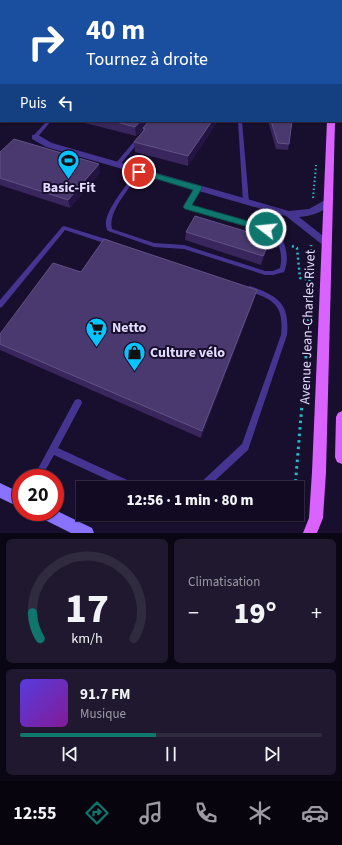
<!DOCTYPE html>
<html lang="fr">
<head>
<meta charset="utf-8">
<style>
  body { margin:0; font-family:"Source Sans 3",sans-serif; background:#1f182f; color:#f1f3f6; height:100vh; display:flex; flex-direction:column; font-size:15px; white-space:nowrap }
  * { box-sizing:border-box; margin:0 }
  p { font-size:13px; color:#9c9aa5 }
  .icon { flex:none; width:22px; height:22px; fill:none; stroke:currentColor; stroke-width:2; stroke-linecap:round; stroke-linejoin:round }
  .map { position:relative; height:533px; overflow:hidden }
  .sheet { display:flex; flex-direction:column; gap:6px; padding:6px; background:#0a0613; flex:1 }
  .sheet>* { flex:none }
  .guide { position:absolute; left:0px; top:0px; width:342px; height:122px; box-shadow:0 1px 3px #0004,0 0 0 1px #312b40; background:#1a4fa0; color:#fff; overflow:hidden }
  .speed { position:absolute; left:12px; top:469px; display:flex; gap:8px; font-size:20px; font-weight:700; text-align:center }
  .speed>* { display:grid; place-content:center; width:52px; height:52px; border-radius:50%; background:#120a22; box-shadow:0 1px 3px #0004,0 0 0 1px #312b40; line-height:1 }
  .speed .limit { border:6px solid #d22; background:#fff; color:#111 }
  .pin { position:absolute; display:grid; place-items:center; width:34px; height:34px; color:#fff; margin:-17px; border:2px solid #fff; border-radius:50%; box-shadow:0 1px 4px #0007 }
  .me { position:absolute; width:44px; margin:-22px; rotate:286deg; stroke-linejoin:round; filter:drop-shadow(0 0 3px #0008) }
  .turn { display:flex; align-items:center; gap:14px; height:84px; padding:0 20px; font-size:18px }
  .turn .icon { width:52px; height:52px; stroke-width:2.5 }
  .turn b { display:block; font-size:28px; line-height:34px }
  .then { display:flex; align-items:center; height:38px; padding:0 20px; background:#0003; gap:8px; font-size:15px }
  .big { font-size:30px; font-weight:800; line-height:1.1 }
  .sheet .card { flex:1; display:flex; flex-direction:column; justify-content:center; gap:6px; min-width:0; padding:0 14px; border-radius:6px; background:#1f182f }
  .sheet .dial { align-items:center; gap:0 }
  .dial svg { height:104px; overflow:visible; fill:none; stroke:#312b40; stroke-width:7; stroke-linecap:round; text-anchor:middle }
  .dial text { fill:#f1f3f6; stroke:none }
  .song { display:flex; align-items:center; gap:12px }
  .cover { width:48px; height:48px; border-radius:6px; background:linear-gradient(135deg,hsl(250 70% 55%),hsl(290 70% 35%)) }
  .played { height:4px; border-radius:2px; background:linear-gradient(90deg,#0f766e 45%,#312b40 45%) }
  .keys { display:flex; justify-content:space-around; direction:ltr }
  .heat { display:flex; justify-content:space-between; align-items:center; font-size:22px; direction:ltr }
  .sheet .tiles { flex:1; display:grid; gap:6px; grid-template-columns:1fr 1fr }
  .card:last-child { grid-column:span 2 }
  .trip { position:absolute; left:76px; top:481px; width:228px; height:40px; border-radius:0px; background:#120a22; box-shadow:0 1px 3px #0004,0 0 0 1px #312b40; font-weight:800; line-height:40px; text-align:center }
  .tab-bar { display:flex; height:64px; justify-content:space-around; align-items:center; background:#07040e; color:#9c9aa5 }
  .tab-bar .icon { width:28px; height:28px }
  .tab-bar .active { color:#0f766e }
  .tab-bar b { font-size:18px; color:#f1f3f6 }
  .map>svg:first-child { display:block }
</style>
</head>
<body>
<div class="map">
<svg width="342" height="533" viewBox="0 0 342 533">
  <rect width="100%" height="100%" fill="#180e2d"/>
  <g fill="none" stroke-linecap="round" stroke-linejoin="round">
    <path stroke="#051650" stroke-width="2.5" d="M303 0 306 1"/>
    <path stroke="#23bdca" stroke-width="2" stroke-dasharray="1.5 2.5" stroke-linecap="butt" d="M313 198 316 165"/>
    <path stroke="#23bdca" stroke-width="2.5" stroke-dasharray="2 3" stroke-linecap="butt" d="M292 246 297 248 300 278 310 280
      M307 346 311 245"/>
    <path stroke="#23bdca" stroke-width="3" stroke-dasharray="2.5 4" stroke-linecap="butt" d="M295 488 307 345"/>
    <path fill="#453591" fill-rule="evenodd" d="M47 121H51L37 138H33V136Z
      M238 121H242L249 202 246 204 243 202Z
      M138 137H140L142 138 119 166H115V164Z
      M139 170 141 172C132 185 107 212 112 229L154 243 184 245 265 271H273L280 268C283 257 280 244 273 234L185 208 184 207 195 188 198 186 201 188 190 206 277 232C286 242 290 259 284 272L273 275H265L184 249 154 247 108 231C107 230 106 227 106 225 104 211 129 182 137 171Z
      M64 226 112 241 113 243 110 245 65 230 2 307 0 308V300L62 227Z
      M250 286C278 296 290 303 287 335L248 450 207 488H197L198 485 242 444 281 335C284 305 274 300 248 291L247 289 248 287Z
      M78 399 81 400 82 403 58 448 138 485 139 488H126L54 455 41 478H33L75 400Z"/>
    <path fill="#453591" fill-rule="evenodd" d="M32 135H38L52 143 289 211 309 209 325 200H331L332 202C325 212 311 216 299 217L332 243 330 246H324L286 216 46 147 32 139Z"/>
    <path fill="#8972ff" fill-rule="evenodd" d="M0 483 21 493V508L0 498Z
      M55 510 92 528 94 533H71L39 517 37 512H55Z"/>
    <path fill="#da62ff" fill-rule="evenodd" d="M330 0H336V1H330Z
      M338 0H342V2L338 1Z
      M341 39H342L341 52Z
      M341 59H342V65H341Z
      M341 73H342V77H341Z
      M341 98H342V102H341Z
      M327 121H335L326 472 323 518 317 533H303L309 518 312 472Z
      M342 411V464L337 462 335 457 336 417 338 413Z"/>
    <path fill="#ff568f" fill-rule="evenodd" d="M118 0H125L126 1H119Z
      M181 0H192L193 1H182Z
      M218 0H229L230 1H219Z"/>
    <path stroke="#da62ff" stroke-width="6" d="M341 16 342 41"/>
  </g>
  <path fill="#38265c" d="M77 121H218L188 166 135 152 134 142 143 131V129L136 136Z
    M268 121H292L289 144 288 150 276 149Z
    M0 152 100 173 70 208 0 185Z
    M186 232 271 239 268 247 261 265 185 240Z
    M254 300 201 438 0 350V334Z"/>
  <path fill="#231442" d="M1 103V118L0 119V105Z
    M140 121H149L136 136 135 127Z
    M212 121H218L188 166V156Z
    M99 164 100 173 70 208 68 200Z
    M271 239 268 247 261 265 263 256Z
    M257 290 254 300 201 438 202 431Z"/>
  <path fill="#4a396e" stroke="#625284" d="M0 67H1V103L0 105Z
    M113 121H140L135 127Z
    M149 121H212L188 156 134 142 145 129 143 128Z
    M271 121H292L289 144 278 143Z
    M14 139 99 164 68 200 0 178V152Z
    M195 216 271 239 263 256 186 232Z
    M104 239 257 290 202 431 0 344V334L53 263 81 272Z"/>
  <path fill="#0f766e" stroke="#0a4d48" d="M139 169 201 186 202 188 192 205 269 227 270 229 266 232 185 209 183 207 193 190 137 173 136 172Z"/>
  <defs>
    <symbol id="stadium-pin" viewBox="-11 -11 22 30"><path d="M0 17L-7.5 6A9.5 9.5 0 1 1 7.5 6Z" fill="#07c4ff" stroke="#180e2d"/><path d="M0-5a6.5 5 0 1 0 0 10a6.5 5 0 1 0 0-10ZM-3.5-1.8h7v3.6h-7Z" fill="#111"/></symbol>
    <symbol id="supermarket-pin" viewBox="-11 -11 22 30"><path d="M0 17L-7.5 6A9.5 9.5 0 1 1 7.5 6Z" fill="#07c4ff" stroke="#180e2d"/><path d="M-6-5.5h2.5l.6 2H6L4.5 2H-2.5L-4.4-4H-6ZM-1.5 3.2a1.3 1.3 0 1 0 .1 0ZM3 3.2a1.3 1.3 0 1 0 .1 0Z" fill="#111"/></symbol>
    <symbol id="shop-pin" viewBox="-11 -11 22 30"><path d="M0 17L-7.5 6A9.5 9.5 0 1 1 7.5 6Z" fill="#07c4ff" stroke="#180e2d"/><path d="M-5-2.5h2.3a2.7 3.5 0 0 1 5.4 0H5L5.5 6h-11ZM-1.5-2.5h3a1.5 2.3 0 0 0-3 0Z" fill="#111"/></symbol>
  </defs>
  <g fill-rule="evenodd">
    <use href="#stadium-pin" x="56" y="148" width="25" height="34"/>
    <use href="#supermarket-pin" x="84" y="316" width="25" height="34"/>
    <use href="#shop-pin" x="122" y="340" width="25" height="34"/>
  </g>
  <g text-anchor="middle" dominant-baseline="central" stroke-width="4" stroke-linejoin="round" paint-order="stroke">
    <g font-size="14" font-weight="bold" fill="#e4dbff" stroke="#180e2d" text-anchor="start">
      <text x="69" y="188" text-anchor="middle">Basic-Fit</text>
      <text x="112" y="328">Netto</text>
      <text x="150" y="353">Culture vélo</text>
    </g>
    <g font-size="14" fill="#e4dbff" stroke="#180e2d">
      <text transform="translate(308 327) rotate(-88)">Avenue Jean-Charles Rivet</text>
    </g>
  </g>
</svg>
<div class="speed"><div class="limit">20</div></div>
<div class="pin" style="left:139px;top:172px;background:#d93025"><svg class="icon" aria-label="arrive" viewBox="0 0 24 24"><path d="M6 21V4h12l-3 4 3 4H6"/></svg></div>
<svg class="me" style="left:266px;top:229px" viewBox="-20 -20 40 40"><circle r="17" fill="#0f766e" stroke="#fff" stroke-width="3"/><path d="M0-11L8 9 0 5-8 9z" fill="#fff"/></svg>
<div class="trip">12:56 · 1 min · 80 m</div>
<div class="guide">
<div class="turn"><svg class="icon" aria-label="right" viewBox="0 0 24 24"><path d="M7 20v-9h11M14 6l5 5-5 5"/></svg><div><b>40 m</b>Tournez à droite</div></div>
<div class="then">Puis<svg class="icon" aria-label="left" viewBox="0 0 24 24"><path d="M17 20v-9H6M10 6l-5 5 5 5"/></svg></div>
</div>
</div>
<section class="sheet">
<div class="tiles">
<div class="card dial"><svg viewBox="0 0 100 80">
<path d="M14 69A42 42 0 1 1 86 69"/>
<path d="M14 69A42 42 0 0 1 8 49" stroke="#0f766e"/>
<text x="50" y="56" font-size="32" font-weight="700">17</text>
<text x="50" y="72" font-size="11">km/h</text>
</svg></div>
<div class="card"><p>Climatisation</p>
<div class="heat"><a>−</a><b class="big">19°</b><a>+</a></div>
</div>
<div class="card">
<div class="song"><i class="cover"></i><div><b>91.7 FM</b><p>Musique</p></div></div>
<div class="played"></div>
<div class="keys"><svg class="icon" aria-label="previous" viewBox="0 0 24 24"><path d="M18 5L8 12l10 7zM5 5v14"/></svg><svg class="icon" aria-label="pause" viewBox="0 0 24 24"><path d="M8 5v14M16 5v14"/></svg><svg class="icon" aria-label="next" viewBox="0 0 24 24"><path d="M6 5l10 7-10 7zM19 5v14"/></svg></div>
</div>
</div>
</section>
<nav class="tab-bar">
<b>12:55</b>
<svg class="icon active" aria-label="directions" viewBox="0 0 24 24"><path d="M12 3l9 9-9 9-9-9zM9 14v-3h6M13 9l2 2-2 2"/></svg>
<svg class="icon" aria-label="music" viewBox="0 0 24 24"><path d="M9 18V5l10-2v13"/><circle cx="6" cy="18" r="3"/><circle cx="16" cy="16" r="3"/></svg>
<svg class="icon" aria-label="phone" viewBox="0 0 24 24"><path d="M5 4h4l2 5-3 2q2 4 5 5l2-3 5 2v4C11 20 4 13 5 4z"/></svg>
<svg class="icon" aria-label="climate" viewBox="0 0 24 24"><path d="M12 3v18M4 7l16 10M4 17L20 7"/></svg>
<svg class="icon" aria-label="car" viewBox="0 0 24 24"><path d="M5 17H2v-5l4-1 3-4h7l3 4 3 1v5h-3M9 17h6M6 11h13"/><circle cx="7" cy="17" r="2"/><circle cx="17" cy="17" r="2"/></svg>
</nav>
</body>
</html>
